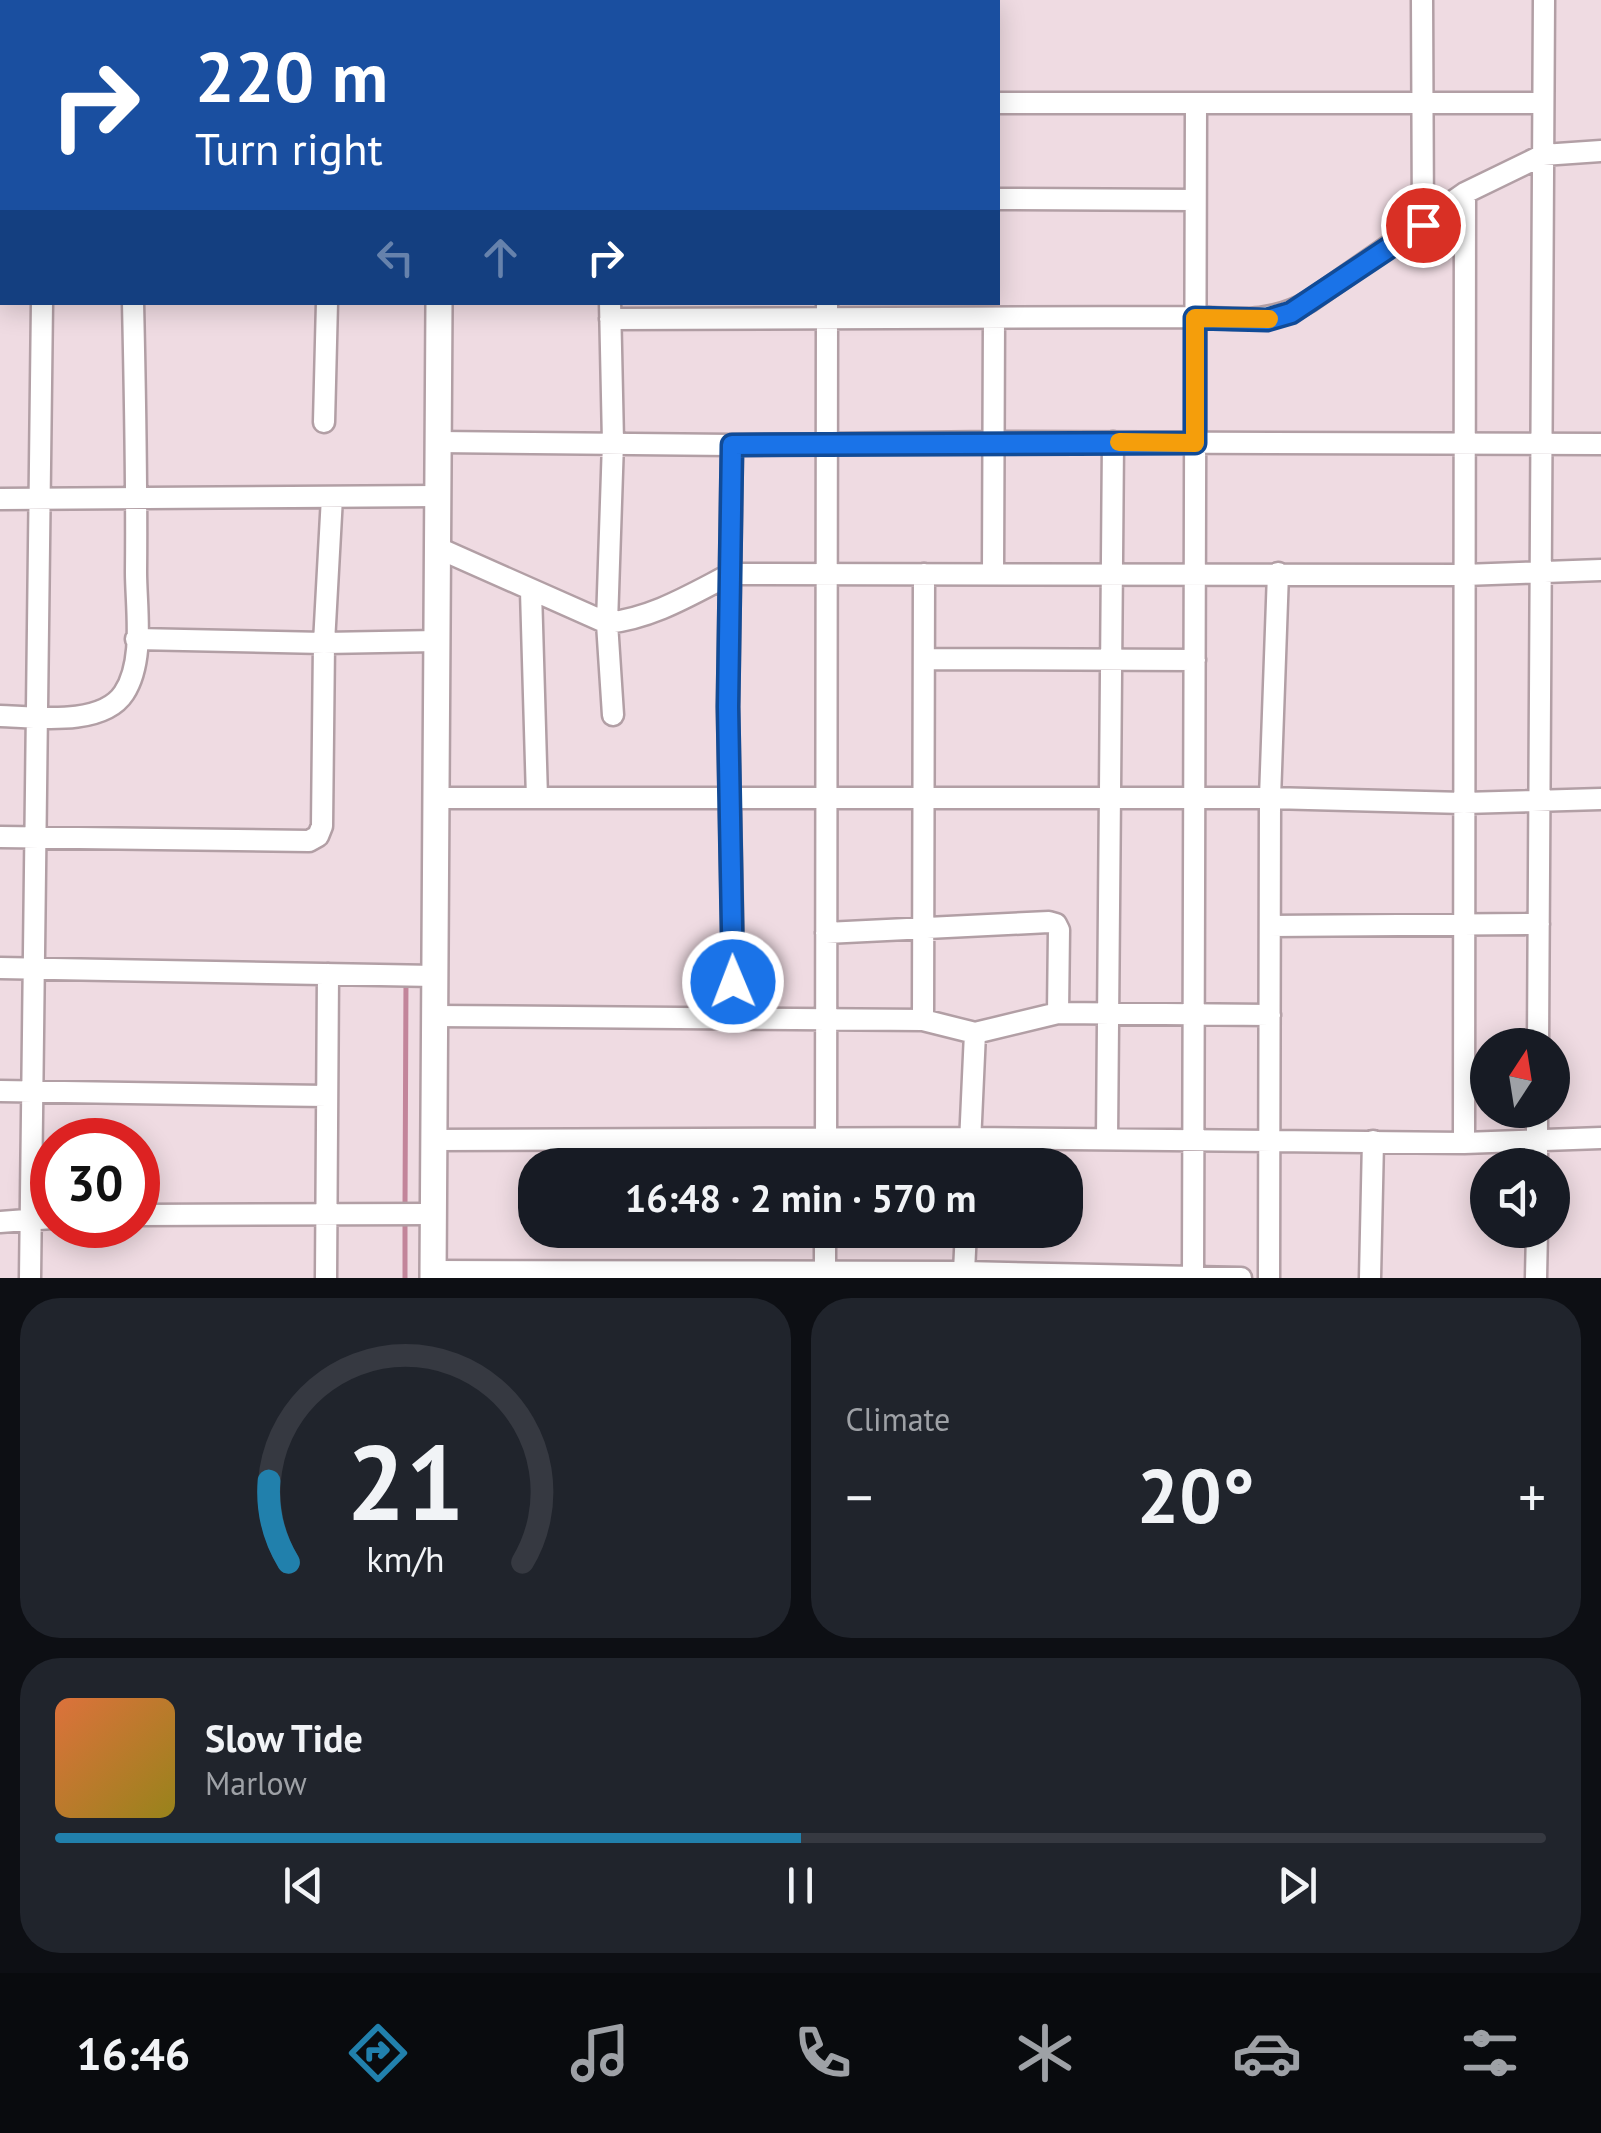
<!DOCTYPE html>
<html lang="en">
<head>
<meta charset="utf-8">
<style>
  body { margin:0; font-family:"PT Sans",sans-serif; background:#20242c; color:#f1f3f6; height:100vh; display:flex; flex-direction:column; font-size:38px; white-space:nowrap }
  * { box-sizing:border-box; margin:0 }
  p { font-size:32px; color:#9ea1a6 }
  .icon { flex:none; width:55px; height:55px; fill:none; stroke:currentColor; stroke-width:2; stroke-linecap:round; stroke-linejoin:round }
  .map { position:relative; height:1278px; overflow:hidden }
  .details { display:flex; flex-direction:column; gap:20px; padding:20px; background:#0d0f14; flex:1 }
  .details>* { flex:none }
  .banner { position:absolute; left:0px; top:0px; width:1000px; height:305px; box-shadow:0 5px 25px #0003; background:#1a4fa0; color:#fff; overflow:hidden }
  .needle { width:65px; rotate:12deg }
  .controls { position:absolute; left:1470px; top:1028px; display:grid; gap:20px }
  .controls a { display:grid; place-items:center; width:100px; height:100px; border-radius:50%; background:#171b24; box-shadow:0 5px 25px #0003; font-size:50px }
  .speed { position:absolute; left:30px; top:1118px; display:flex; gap:20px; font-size:50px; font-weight:700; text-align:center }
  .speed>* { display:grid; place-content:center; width:130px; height:130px; border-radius:50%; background:#171b24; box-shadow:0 5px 25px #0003; line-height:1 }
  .speed .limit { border:15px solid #d22; background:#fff; color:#111 }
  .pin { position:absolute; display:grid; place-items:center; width:85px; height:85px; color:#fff; margin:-42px; border:5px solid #fff; border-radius:50%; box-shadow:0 2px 10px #0007 }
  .me { position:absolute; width:110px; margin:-55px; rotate:359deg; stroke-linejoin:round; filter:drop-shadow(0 0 8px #0008) }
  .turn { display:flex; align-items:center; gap:35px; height:210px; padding:0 30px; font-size:45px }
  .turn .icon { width:130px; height:130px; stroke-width:2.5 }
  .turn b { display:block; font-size:70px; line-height:85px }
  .lanes { display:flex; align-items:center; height:95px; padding:0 30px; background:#0003; justify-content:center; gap:50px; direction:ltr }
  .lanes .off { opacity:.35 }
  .big { font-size:75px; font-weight:600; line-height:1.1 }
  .details .tile { flex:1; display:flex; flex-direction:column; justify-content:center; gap:15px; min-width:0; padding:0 35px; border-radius:40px; background:#20242c }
  .details .dial { align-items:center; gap:0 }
  .dial svg { height:260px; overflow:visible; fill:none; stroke:#363941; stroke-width:7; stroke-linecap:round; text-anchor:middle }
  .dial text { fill:#f1f3f6; stroke:none }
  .song { display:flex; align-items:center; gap:30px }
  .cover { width:120px; height:120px; border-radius:15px; background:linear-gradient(135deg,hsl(20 70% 55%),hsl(50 70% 35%)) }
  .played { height:10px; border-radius:5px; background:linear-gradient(90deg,#2180ac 50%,#363941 50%) }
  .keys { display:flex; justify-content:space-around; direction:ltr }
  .heat { display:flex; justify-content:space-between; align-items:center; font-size:55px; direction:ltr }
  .details .tiles { flex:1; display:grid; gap:20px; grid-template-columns:1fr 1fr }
  .tile:last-child { grid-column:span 2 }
  .trip { position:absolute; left:518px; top:1148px; width:565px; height:100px; border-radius:40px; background:#171b24; box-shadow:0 5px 25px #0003; font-weight:600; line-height:100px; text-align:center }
  .tab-bar { display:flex; height:160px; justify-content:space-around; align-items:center; background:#090b0e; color:#9ea1a6 }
  .tab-bar .icon { width:70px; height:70px }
  .tab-bar .on { color:#2180ac }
  .tab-bar b { font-size:45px; color:#f1f3f6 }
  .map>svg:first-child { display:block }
</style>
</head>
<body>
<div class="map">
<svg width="1601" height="1278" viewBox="0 0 1601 1278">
  <rect width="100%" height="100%" fill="#efdbe2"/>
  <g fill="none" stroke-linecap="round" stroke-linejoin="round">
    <path stroke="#c2859a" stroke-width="5" d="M405 1208 406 979
      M405 1278V1219"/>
    <defs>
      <path id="minor" d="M45 0V2
        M213 0V2
        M1422 0 1423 225
        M135 2 136 0
        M329 2V0
        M828 2V0
        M0 15H2
        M998 103H1543
        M0 148H2
        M998 199 1195 200
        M0 276H2
        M610 302 613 442 607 623 613 715
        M610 319 1195 317C1237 319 1272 324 1310 301L1465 193 1543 155 1601 151
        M324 422 327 302
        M438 442 732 445 992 442 1601 444
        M732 445 728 707 734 1019
        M0 499 438 496
        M438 548 607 623C653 618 690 595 731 574L1464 575 1601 570
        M993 573 994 318
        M531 591 537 798
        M136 639 324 643 437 641
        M924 659 1195 660
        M0 716C34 717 102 727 124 693 145 661 136 608 136 572 137 482 135 392 133 302
        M436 798H1270L1464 803 1601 799
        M0 837 309 841 318 836 322 826 324 643 332 497
        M1271 926 1539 924
        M826 933 1049 922 1056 924 1059 930 1058 1013
        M0 968 435 976
        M434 1016 923 1020 975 1033 1058 1013 1270 1015
        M923 1020 924 574
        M1538 1045 1544 0
        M0 1091 327 1096
        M1107 1139 1113 442
        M433 1140 971 1138 1464 1143 1601 1138
        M1464 1143 1465 193
        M826 1165 827 302
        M969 1165 975 1033
        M1537 1165V1110
        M138 1215 433 1214
        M0 1222 52 1218
        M433 1271 964 1272 1241 1278
        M964 1272 966 1230
        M30 1278 42 302
        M326 1278 328 974
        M825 1278V1230
        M1193 1278 1196 103
        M1269 1278 1270 798 1278 573
        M1370 1278 1373 1141
        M1536 1278 1537 1230"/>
      <path id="tertiary" d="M441 2V0
        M433 1278 439 302"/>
    </defs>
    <use href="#minor" stroke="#b29fa5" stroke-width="25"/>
    <use href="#tertiary" stroke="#b29fa5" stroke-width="30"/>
    <use href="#minor" stroke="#fff" stroke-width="20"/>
    <use href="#tertiary" stroke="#fff" stroke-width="25"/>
  </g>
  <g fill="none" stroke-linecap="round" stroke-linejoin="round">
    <defs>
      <path id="route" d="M733 982 728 707 732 445 1195 443V318L1267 320 1291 313 1423 225"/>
    </defs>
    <use href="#route" stroke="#114b97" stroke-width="25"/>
    <use href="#route" stroke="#1a73e8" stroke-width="18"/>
    <path stroke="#f59e0b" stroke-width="18" d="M1119 442 1195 443V318L1269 319"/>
  </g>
</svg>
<div class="controls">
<a><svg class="needle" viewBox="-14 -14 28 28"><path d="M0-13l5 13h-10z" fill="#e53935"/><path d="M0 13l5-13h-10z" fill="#9ea1a6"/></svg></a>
<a><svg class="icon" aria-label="sound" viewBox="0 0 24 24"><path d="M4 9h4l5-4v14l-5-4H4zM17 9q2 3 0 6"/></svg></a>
</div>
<div class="speed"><div class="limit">30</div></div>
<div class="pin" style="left:1423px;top:225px;background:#d93025"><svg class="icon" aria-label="arrive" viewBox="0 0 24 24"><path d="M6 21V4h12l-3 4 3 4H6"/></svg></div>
<svg class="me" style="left:733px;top:982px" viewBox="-20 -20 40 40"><circle r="17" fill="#1a73e8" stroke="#fff" stroke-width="3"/><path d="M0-11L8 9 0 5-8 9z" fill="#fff"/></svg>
<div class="trip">16:48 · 2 min · 570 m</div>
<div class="banner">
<div class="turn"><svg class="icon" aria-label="right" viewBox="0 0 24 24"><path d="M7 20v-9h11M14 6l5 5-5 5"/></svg><div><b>220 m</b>Turn right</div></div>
<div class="lanes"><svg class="icon off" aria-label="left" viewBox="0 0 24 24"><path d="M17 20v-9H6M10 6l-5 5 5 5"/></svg><svg class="icon off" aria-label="ahead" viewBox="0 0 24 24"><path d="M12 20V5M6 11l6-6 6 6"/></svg><svg class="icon" aria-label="right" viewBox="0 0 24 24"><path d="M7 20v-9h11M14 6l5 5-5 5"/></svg></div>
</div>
</div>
<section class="details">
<div class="tiles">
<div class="tile dial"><svg viewBox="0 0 100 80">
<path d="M14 69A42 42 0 1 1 86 69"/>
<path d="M14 69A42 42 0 0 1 8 44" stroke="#2180ac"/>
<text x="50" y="56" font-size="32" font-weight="700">21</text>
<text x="50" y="72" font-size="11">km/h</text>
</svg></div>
<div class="tile"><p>Climate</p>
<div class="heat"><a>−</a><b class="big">20°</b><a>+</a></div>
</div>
<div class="tile">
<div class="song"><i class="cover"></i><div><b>Slow Tide</b><p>Marlow</p></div></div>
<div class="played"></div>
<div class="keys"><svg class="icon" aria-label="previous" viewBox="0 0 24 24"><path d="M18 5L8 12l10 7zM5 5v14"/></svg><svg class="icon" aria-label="pause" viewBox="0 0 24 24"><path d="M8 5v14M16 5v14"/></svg><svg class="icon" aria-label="next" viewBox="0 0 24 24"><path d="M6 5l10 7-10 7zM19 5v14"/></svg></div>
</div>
</div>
</section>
<nav class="tab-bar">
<b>16:46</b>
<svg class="icon on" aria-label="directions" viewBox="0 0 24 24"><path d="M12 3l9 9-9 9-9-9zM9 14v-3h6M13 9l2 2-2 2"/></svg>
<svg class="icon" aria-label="music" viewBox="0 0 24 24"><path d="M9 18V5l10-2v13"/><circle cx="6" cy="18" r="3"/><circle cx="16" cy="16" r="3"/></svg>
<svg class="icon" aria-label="phone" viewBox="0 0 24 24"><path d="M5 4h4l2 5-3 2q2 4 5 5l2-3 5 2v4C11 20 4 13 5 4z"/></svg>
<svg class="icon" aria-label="climate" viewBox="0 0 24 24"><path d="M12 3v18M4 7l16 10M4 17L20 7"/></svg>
<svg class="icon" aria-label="car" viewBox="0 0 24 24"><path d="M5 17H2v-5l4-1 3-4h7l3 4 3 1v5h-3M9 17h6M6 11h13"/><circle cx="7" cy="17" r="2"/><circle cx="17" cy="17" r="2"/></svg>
<svg class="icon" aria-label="filters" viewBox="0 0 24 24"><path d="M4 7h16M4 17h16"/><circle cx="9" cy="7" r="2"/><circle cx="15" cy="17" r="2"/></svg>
</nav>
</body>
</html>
